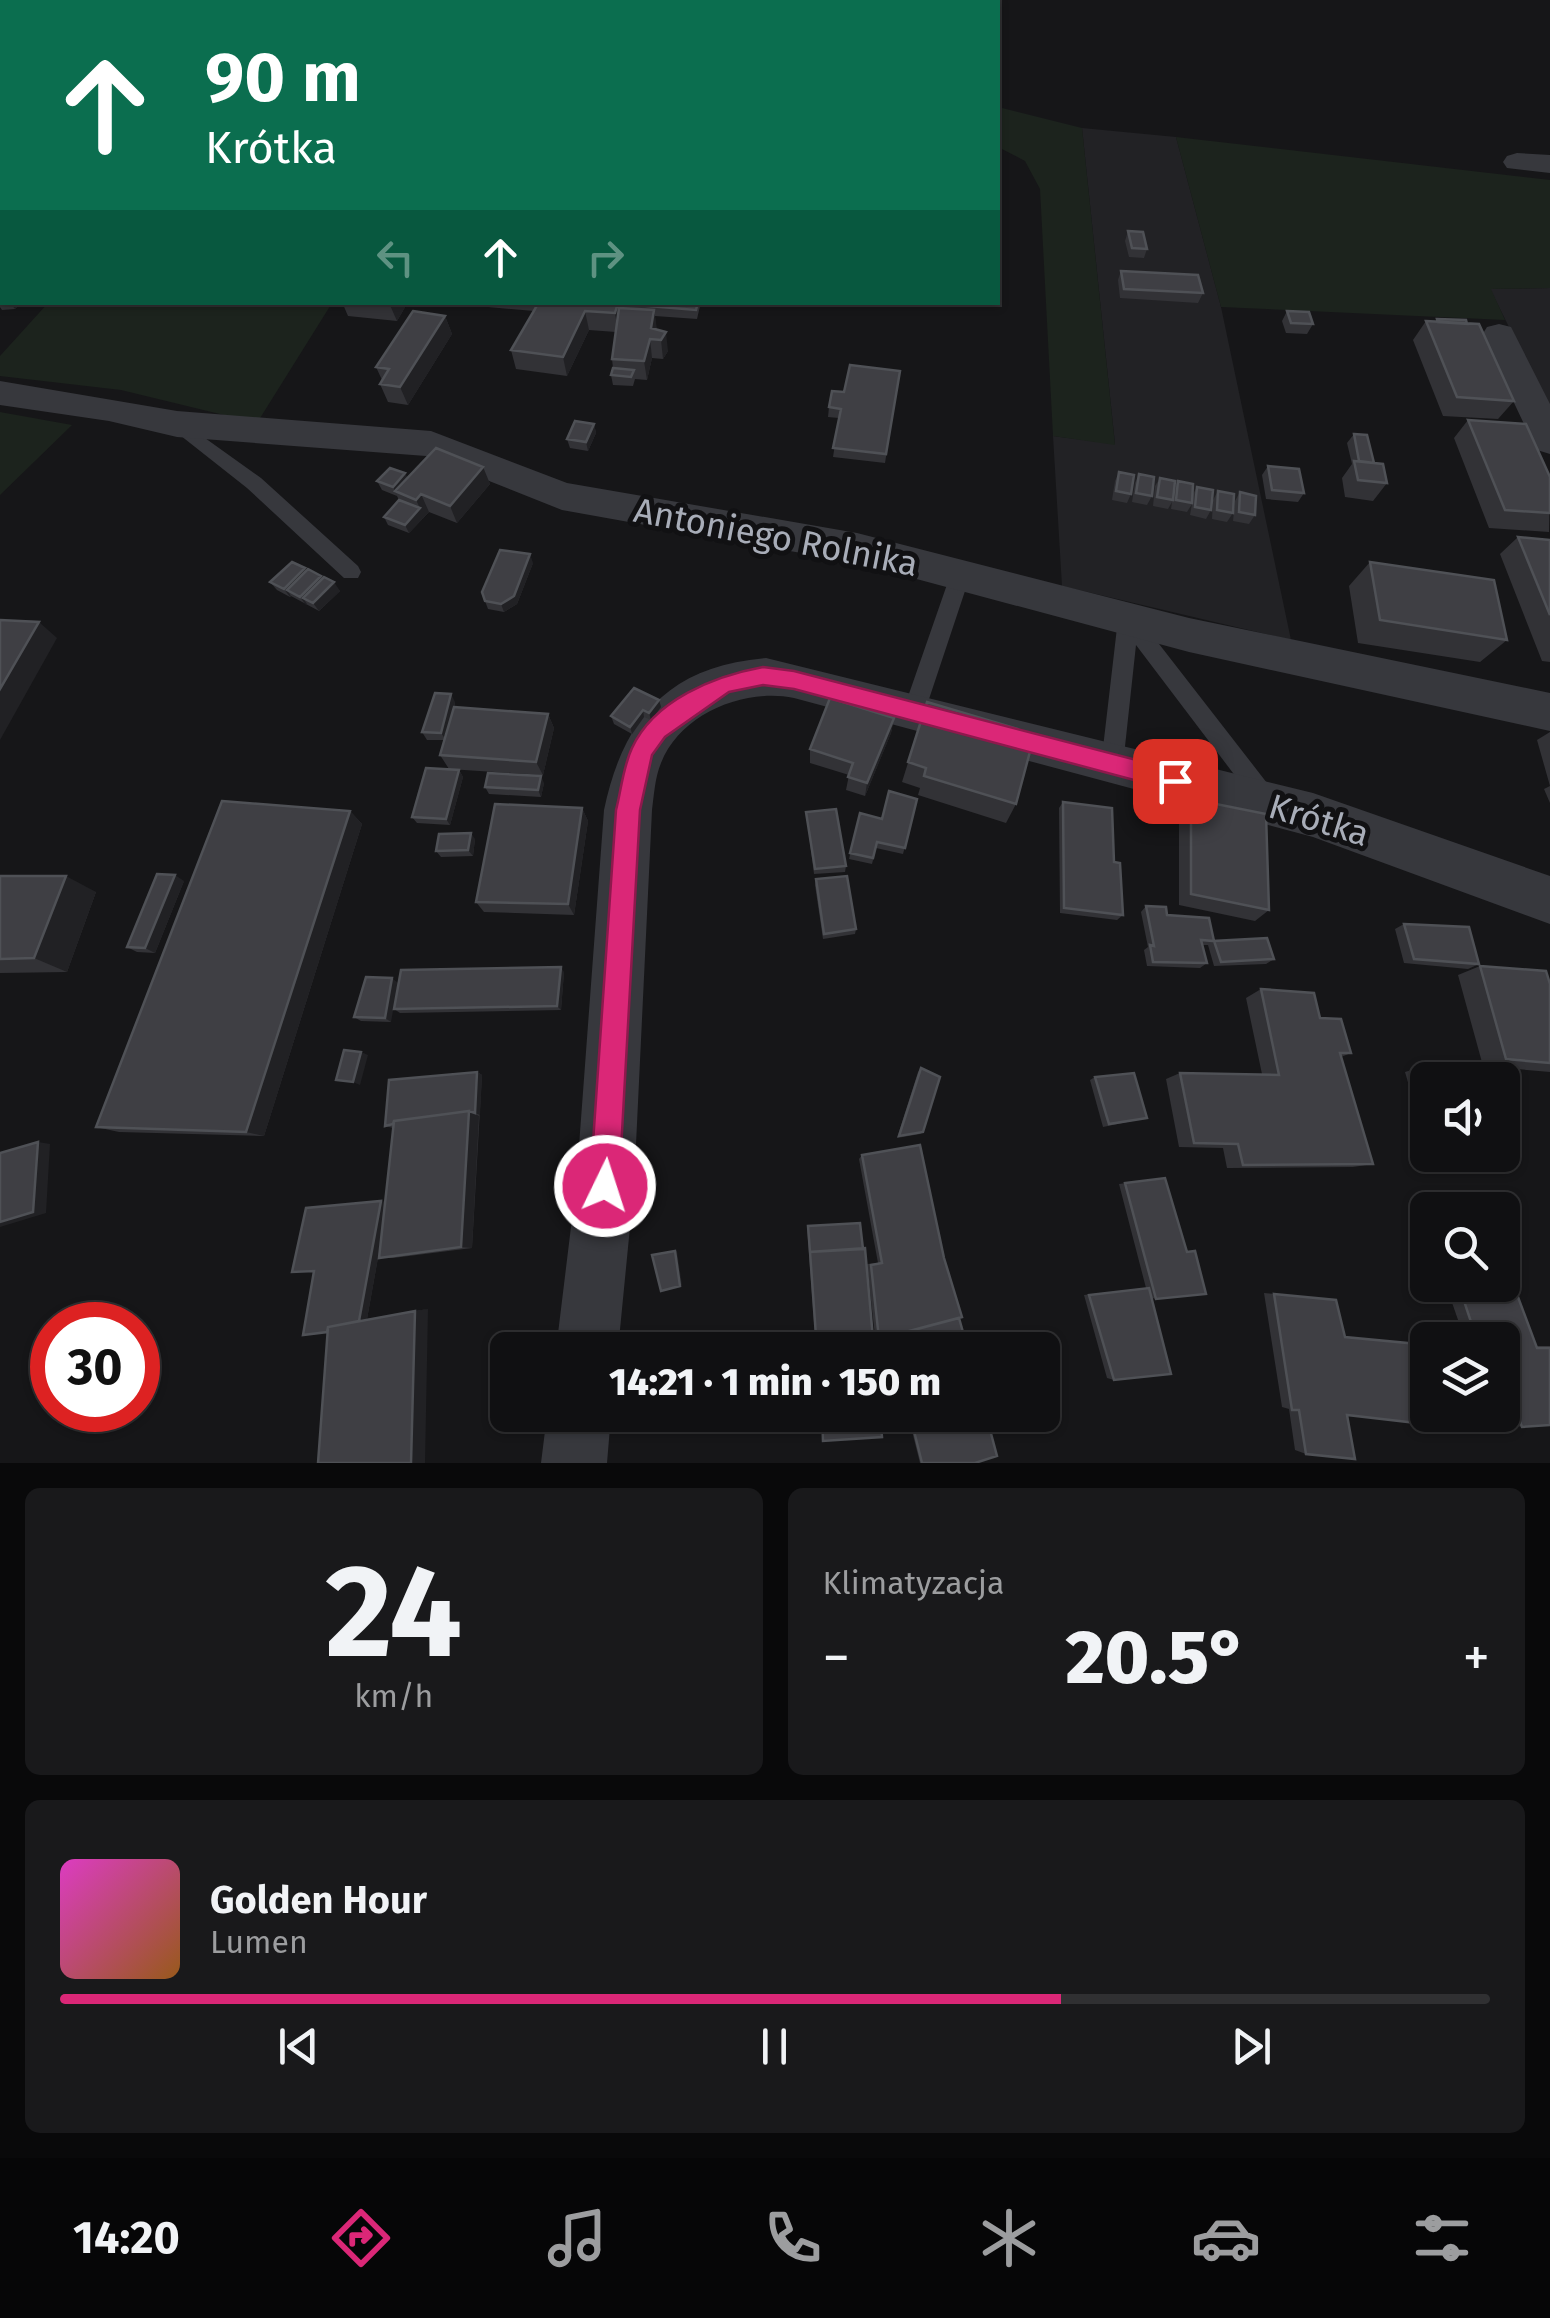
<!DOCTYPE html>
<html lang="pl">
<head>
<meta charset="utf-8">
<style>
  body { margin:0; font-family:"Fira Sans",sans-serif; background:#19191b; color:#f1f3f6; height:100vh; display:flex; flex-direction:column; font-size:38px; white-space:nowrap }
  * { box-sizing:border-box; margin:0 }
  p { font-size:32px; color:#9c9d9f }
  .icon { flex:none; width:55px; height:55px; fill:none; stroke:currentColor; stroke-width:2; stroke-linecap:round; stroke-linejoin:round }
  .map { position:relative; height:1463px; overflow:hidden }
  .details { display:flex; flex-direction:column; gap:25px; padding:25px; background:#09090a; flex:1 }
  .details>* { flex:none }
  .hud { position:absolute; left:0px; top:0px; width:1000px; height:305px; box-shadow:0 2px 8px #0004,0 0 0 2px #303032; background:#0b6e4f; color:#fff; overflow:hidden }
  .fabs { position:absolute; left:1410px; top:1062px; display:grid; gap:20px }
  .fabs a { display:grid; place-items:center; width:110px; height:110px; border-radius:15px; background:#101012; box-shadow:0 2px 8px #0004,0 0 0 2px #303032; font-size:50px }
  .speed { position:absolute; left:30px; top:1302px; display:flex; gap:20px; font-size:50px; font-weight:700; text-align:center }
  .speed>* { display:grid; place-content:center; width:130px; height:130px; border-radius:50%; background:#101012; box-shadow:0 2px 8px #0004,0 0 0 2px #303032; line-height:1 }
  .speed .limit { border:15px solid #d22; background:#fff; color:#111 }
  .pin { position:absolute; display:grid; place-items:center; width:85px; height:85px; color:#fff; margin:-42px; border-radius:20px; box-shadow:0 5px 15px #0006 }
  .me { position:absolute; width:110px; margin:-55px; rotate:4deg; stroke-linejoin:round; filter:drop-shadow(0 0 8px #0008) }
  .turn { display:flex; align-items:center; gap:35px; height:210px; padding:0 40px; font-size:45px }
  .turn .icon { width:130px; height:130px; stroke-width:2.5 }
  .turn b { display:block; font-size:70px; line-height:85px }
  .lanes { display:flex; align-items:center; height:95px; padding:0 40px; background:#0003; justify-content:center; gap:50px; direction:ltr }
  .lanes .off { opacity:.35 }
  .big { font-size:75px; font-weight:800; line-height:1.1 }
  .details .card { flex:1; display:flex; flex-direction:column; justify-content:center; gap:15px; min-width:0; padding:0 35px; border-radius:15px; background:#19191b }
  .details .dial { align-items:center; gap:0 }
  .dial b { font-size:130px; line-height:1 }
  .song { display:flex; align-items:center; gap:30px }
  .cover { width:120px; height:120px; border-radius:15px; background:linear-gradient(135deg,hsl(310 70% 55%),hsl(30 70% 35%)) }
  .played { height:10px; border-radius:5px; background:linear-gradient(90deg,#db2777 70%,#303032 70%) }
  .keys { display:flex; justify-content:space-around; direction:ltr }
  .heat { display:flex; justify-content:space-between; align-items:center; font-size:55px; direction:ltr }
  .details .tiles { flex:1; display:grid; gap:25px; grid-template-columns:1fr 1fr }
  .card:last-child { grid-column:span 2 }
  .trip { position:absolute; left:490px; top:1332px; width:570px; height:100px; border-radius:15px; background:#101012; box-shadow:0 2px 8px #0004,0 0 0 2px #303032; font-weight:800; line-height:100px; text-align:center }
  .tab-bar { display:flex; height:160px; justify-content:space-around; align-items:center; background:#060607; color:#9c9d9f }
  .tab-bar .icon { width:70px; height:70px }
  .tab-bar .on { color:#db2777 }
  .tab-bar b { font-size:45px; color:#f1f3f6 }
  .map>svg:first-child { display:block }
</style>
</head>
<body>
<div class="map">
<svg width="1550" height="1463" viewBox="0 0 1550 1463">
  <rect width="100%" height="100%" fill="#161618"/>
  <path fill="#222225" d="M1082 128 1176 137 1221 307 1291 640 1062 586 1053 436 1115 444Z
    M1550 288V409L1490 289Z"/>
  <path fill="#1c231d" d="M998 107 1082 128 1115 445 1053 436 1040 189 1025 161 998 147Z
    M1176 137 1550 180V288L1491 289 1505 320 1221 307Z
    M48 303H332L257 423 121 390 0 376V356Z
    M0 412 72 425 0 495Z"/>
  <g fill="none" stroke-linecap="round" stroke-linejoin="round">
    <path fill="#37383d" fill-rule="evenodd" d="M177 418 261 478 358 566 361 572 358 578H344L247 488 171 428 168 424Z
      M961 565 971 573 925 711 922 718H906L903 711 951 573Z
      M1128 611 1135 613 1274 792 1278 799 1274 806 1266 810 1258 806 1136 645 1123 765 1120 772 1112 775 1104 772 1101 765 1118 619Z"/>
    <path fill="#37383d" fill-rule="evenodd" d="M1517 153 1550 155V173L1507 168 1503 162 1507 156Z
      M1499 324 1511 327 1550 404V454L1537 450 1532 441 1482 335 1487 327Z
      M0 381 177 411 431 431 567 483 857 533 1189 618 1550 693V731L1189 652 857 563 562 510 426 456 177 437 109 421 0 405Z
      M766 658 1313 793 1550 876V924L1313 837 794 698C745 688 681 713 661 763 655 777 654 795 652 810L634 1186 618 1350H556L576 1186 604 810C623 719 668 666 766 658Z
      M547 1415H611L607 1463H541Z"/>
  </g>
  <path fill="#323236" d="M1128 231 1147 249 1144 258 1129 257 1125 241Z
    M1121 271 1203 293 1198 303 1120 298 1118 280Z
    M0 277 2 280V302H23L15 309 2 310 0 307Z
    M342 302H408L397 321 348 316Z
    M486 302H701L697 319 655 316 656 330 668 351 663 359 652 358 647 380 635 379 633 386 613 385 611 375 613 368 612 359 616 332 589 330 567 376 516 369 511 350 534 311 488 307Z
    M1287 311 1313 324 1307 334 1286 333 1282 321Z
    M445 316 452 334 408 405 388 402 380 384 382 380 376 367Z
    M1437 319 1514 401 1498 419 1443 416 1413 340 1426 321 1435 322Z
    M900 371 885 463 833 457 839 418 828 417 829 407 844 392Z
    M1468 420 1550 477 1549 532 1489 528 1454 438Z
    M594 424 596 433 588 451 570 448 567 439Z
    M1354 434 1387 483 1373 501 1345 497 1342 478 1352 464 1347 443Z
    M1268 466 1304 493 1298 502 1266 499 1262 475Z
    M483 467 490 484 457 523 429 512 409 533 388 525 384 517 399 500 397 496 382 490 377 481Z
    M1119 472 1131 494 1127 503 1112 500 1115 481Z
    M1139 474 1152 496 1147 505 1132 502 1135 483Z
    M1160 478 1174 487 1178 481 1192 496 1197 487 1211 510 1206 519 1190 515 1192 504 1187 512 1171 509 1172 502 1168 509 1153 506 1155 486Z
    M1218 491 1233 513 1227 522 1212 519 1213 500Z
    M1240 492 1255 515 1249 524 1233 521 1235 501Z
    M1518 537 1550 540V662L1542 661 1500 554Z
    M1370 562 1507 640 1480 662 1358 643 1349 586Z
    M533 563 517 604 504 612 488 609 485 601Z
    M305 568 306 571 321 576 340 591 319 611 291 596 290 597 277 590 270 582Z
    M659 700 661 707 651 720 644 717 632 734 614 724 611 716Z
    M455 702 454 708 548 714 554 728 543 775 449 769 440 755 444 740H427L422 732Z
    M927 702 1016 804 1006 823 918 795 920 788 902 782Z
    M894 718 891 733 865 796 846 790 849 775 810 763V749Z
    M1550 732V803L1544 789 1550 786 1537 740Z
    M459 770 463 777 450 825 417 823 412 817Z
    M544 783 541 797 489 794 485 787Z
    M917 799 903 854 876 848 872 864 849 859 860 813 882 819Z
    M1191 799 1269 910 1255 921 1179 905V812Z
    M1063 802 1114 862 1123 915 1117 920 1060 913 1059 808Z
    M582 808 588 821 574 915 484 912 476 902Z
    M350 811 362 824 264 1136 119 1132 96 1127Z
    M806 812 846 866 845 872 814 874Z
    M475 839 473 856 441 857 436 851Z
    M0 876 96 892 67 972 0 973Z
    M816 879 856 929 855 934 823 939 815 885Z
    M184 881 155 953 137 952 127 947Z
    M1146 906 1167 915 1214 941 1208 945H1203L1207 963 1200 968 1147 966 1144 950 1148 947 1141 912Z
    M1404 924 1479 964 1468 969 1404 963 1395 929Z
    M1214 941 1274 959 1266 964 1214 966 1208 945Z
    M1480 966 1550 984V1072L1483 1066 1458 975Z
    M564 972 561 1010 400 1013 394 1009Z
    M392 978 391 1022 361 1021 354 1017Z
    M1261 989 1320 1018 1351 1053 1341 1057 1373 1164 1353 1167 1227 1168 1223 1148 1179 1147 1166 1079 1180 1073 1262 1074 1246 998Z
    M921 1068 923 1132 920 1134 897 1138 918 1072Z
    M1415 1069 1428 1080V1110H1416L1405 1072Z
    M477 1072 482 1075 472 1248 393 1258H379L381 1241 367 1319 428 1309 327 1332 385 1201 393 1128 385 1126Z
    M1095 1077 1147 1118 1103 1127 1090 1080Z
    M862 1155 959 1318 968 1350H892L889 1337 879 1339 875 1336 867 1264 878 1263 859 1159Z
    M1165 1178 1156 1299 1152 1298 1114 1380 1107 1378 1084 1295 1146 1288 1119 1184Z
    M807 1227 863 1249 874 1350H816Z
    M1502 1288 1515 1289 1536 1346H1550V1425L1522 1427 1507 1423 1502 1410V1340H1465L1448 1291Z
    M1264 1293 1336 1300 1347 1415 1306 1454 1295 1450 1289 1409 1282 1407Z
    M908 1415H986L975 1463H920Z"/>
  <path fill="#212124" d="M0 277 2 280V294L0 296Z
    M9 302H23L15 309Z
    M408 302 397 321 389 303Z
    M618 302H627L622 304 624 313 618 332 615 313Z
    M654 310 657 329 651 328Z
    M585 311 589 330 567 376 563 357Z
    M445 316 452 334 408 405 400 387Z
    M666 332 668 351 663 359 661 340Z
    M650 339 652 358 647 380 644 361Z
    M594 424 596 433 588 451 586 442Z
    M483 467 490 484 457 523 450 506Z
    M405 473 410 482 395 491 397 496 393 487Z
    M421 494 429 512 409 533 405 525 420 508 416 500Z
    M530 554 533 563 517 604 504 612 501 604Z
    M305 568 311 577 287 590 291 596 290 597 284 589Z
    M321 576 327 584 303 598 307 604 306 605 300 597Z
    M334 582 340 591 319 611 313 603Z
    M39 622 57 638 0 740V689Z
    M451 694 455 702 446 740 441 733Z
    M659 700 661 707 651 720 649 713Z
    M643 710 644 717 632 734 630 727Z
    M548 714 554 728 543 775 536 762Z
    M894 718 891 733 865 796 867 783Z
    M459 770 463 777 450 825 446 819Z
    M541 776 544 783 541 797 538 790Z
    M582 808 588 821 574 915 568 904Z
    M350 811 362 824 264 1136 246 1132Z
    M471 833 475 839 473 856 468 850Z
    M175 875 184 881 155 953 145 948Z
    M66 876 96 892 67 972 34 958Z
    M561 967 564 972 561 1010 557 1006Z
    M392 978 398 983 391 1022 385 1018Z
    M361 1052 368 1055 360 1085 353 1082Z
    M477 1072 482 1075 480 1115 475 1113Z
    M469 1111 479 1116 472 1248 461 1247Z
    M38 1142 50 1144 46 1213 0 1227V1222Z
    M381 1201 388 1202 367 1319 359 1321Z
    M675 1251H677L682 1285 680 1286Z
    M428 1309 425 1463H411L415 1311Z"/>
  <path fill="#3f3f44" stroke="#4f5156" stroke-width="2.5" d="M2 231V257H0V233Z
    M1128 231 1143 232 1147 249 1132 248Z
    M1121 271 1198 275 1203 293 1124 289Z
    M539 302H618L615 313 585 311 563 357 511 350Z
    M623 302H698L696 310 622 304Z
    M619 308 654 310 651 328 666 332 661 340 650 339 644 361 612 359Z
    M413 311 445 316 400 387 380 384 389 369 376 367Z
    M1287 311 1309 312 1313 324 1291 323Z
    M1437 319 1466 320 1467 324 1438 322Z
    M1426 321 1479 324 1514 401 1457 397Z
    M850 365 900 371 886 454 833 448 841 409 829 407 832 391 844 392Z
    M613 368 634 370 631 377 611 375Z
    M1468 420 1526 424 1550 477V513L1505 510Z
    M575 421 594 424 586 442 567 439Z
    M1354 434 1367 435 1374 463 1359 461Z
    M436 448 483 467 450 506 421 494 416 500 395 491Z
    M1354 461 1383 464 1387 483 1358 480Z
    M1268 466 1299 469 1304 493 1272 490Z
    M390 468 405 473 393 487 377 481Z
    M1119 472 1134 475 1131 494 1116 491Z
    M1139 474 1154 477 1152 496 1136 493Z
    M1160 478 1175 481 1173 500 1157 497Z
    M1178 481 1193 484 1192 503 1176 500Z
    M1197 487 1213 490 1211 510 1195 507Z
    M1218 491 1234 494 1233 513 1217 510Z
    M1240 492 1256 496 1255 515 1239 512Z
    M399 500 420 508 405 525 384 517Z
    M1518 537 1550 540V615Z
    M500 550 530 554 514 596 501 604 485 601 482 592Z
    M292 562 305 568 284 589 270 582Z
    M1370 562 1494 580 1507 640 1380 620Z
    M308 569 321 576 300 597 287 590Z
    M324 577 334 582 313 603 303 598Z
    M0 620 39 622 0 689Z
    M634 688 659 700 649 713 643 710 630 727 611 716Z
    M435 693 451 694 441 733 422 732Z
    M830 698 894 718 867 783 848 777 853 763 810 749Z
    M927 702 1018 729 1032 744 1016 804 924 776 926 768 908 762Z
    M454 707 548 714 536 762 440 755Z
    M426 768 459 770 446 819 412 817Z
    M488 773 541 776 538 790 485 787Z
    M889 791 917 799 905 848 877 842 873 858 850 853 860 813 882 819Z
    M1191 799 1266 814 1269 910 1191 894Z
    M222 801 350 811 246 1132 96 1127Z
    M1063 802 1112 808 1114 862 1120 863 1123 915 1064 908Z
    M495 804 582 808 568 904 476 902Z
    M836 809 846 866 815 869 806 812Z
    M471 833 468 850 436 851 439 834Z
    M157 874 175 875 145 948 127 947Z
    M0 876H66L34 958 0 959Z
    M847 876 856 929 824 934 816 879Z
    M1146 906 1166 907 1167 915 1209 918 1214 941 1201 940 1207 963 1153 962 1150 945 1154 946Z
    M1404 924 1469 927 1479 964 1414 959Z
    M1267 938 1274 959 1221 962 1214 941Z
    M1480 966 1546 971 1550 984V1063L1506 1059Z
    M561 967 557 1006 394 1009 401 970Z
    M366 977 392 978 385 1018 354 1017Z
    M1261 989 1314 993 1320 1018 1341 1019 1351 1053H1340L1373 1164 1243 1165 1238 1144 1194 1143 1180 1073 1279 1075Z
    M344 1050 361 1052 353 1082 336 1080Z
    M921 1068 940 1077 923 1132 899 1136Z
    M1415 1069 1473 1071 1476 1080H1428L1427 1108Z
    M477 1072 475 1113 469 1111 394 1121 393 1124 385 1126 389 1080Z
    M1134 1073 1147 1118 1109 1124 1095 1077Z
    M469 1111 461 1247 379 1258 394 1121Z
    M1502 1114 1517 1153H1502Z
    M38 1142 33 1212 0 1222V1153Z
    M920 1145 944 1258 962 1317 879 1339 871 1265 882 1263 862 1155Z
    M1165 1178 1187 1252 1195 1251 1206 1294 1156 1299 1125 1183Z
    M381 1201 359 1321 328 1327 327 1332 303 1335 314 1271 292 1272 306 1208Z
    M860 1223 863 1249 810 1252 808 1226Z
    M865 1248 874 1350H817L810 1252Z
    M675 1251 680 1286 661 1291 652 1255Z
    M1149 1288 1171 1374 1114 1380 1089 1295Z
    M1515 1289 1537 1348H1550V1425L1522 1427 1502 1372V1340H1477L1461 1292Z
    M1274 1294 1336 1300 1345 1337 1428 1345V1415H1448L1451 1427 1347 1415 1355 1459 1306 1454 1299 1410H1292Z
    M415 1311 411 1463H318L328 1327Z
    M959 1318 968 1350H894L891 1336Z
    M822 1415H880L882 1437 823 1441Z
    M910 1415H986L997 1456 975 1463H922Z"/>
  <path fill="#db2777" stroke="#8e194d" stroke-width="2.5" d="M763 667 794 671 1175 770 1184 773 1187 781 1184 788 1175 791 794 689 763 685 729 692 665 737 652 755 640 810 619 1186 615 1196 605 1201 594 1196 590 1186 616 810C621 791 623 767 632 748 654 700 714 676 763 667Z"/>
  <g text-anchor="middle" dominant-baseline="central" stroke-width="10" stroke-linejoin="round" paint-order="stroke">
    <g font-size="35" fill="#a8adb8" stroke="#111113">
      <text transform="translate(776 537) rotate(11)">Antoniego Rolnika</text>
      <text transform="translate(1319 820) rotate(17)">Krótka</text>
    </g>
  </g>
</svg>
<div class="fabs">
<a><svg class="icon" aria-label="sound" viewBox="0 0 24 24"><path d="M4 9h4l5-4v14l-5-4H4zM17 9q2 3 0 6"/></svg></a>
<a><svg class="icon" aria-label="search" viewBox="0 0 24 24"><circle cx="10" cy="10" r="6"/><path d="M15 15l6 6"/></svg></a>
<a><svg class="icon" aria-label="layers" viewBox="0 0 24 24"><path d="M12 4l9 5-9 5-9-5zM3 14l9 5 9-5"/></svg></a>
</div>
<div class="speed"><div class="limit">30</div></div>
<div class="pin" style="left:1175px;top:781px;background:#d93025"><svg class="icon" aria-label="arrive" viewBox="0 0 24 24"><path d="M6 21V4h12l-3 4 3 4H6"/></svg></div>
<svg class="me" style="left:605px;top:1186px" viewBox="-20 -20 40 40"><circle r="17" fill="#db2777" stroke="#fff" stroke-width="3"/><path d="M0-11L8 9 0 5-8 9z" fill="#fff"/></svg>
<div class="trip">14:21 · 1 min · 150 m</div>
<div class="hud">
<div class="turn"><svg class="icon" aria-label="ahead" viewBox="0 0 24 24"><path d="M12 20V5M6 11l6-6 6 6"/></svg><div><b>90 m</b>Krótka</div></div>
<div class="lanes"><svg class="icon off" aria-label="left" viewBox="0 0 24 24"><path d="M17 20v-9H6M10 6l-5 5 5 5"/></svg><svg class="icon" aria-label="ahead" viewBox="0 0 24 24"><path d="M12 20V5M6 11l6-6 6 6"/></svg><svg class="icon off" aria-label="right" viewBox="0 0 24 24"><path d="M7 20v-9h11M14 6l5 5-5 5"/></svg></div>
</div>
</div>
<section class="details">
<div class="tiles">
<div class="card dial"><b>24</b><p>km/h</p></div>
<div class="card"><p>Klimatyzacja</p>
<div class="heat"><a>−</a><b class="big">20.5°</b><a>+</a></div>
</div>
<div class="card">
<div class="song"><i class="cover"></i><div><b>Golden Hour</b><p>Lumen</p></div></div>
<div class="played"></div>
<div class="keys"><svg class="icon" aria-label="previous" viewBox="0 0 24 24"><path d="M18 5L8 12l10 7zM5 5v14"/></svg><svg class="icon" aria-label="pause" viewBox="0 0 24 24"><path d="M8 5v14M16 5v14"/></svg><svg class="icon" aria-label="next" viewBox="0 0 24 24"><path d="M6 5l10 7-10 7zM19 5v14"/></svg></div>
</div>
</div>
</section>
<nav class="tab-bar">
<b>14:20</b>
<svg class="icon on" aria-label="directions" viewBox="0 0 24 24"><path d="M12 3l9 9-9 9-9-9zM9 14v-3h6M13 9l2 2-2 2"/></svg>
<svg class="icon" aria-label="music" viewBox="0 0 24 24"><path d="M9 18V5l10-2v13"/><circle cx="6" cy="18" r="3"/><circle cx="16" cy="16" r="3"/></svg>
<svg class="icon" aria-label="phone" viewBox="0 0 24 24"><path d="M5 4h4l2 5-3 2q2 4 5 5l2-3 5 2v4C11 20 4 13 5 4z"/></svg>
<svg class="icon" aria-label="climate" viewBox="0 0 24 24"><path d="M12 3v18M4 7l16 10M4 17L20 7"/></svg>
<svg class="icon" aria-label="car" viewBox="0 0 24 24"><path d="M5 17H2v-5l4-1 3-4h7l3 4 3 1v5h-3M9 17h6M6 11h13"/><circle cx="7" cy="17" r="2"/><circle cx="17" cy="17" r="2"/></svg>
<svg class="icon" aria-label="filters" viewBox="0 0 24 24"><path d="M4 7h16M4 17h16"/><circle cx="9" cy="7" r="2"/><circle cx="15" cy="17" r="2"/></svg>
</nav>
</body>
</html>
